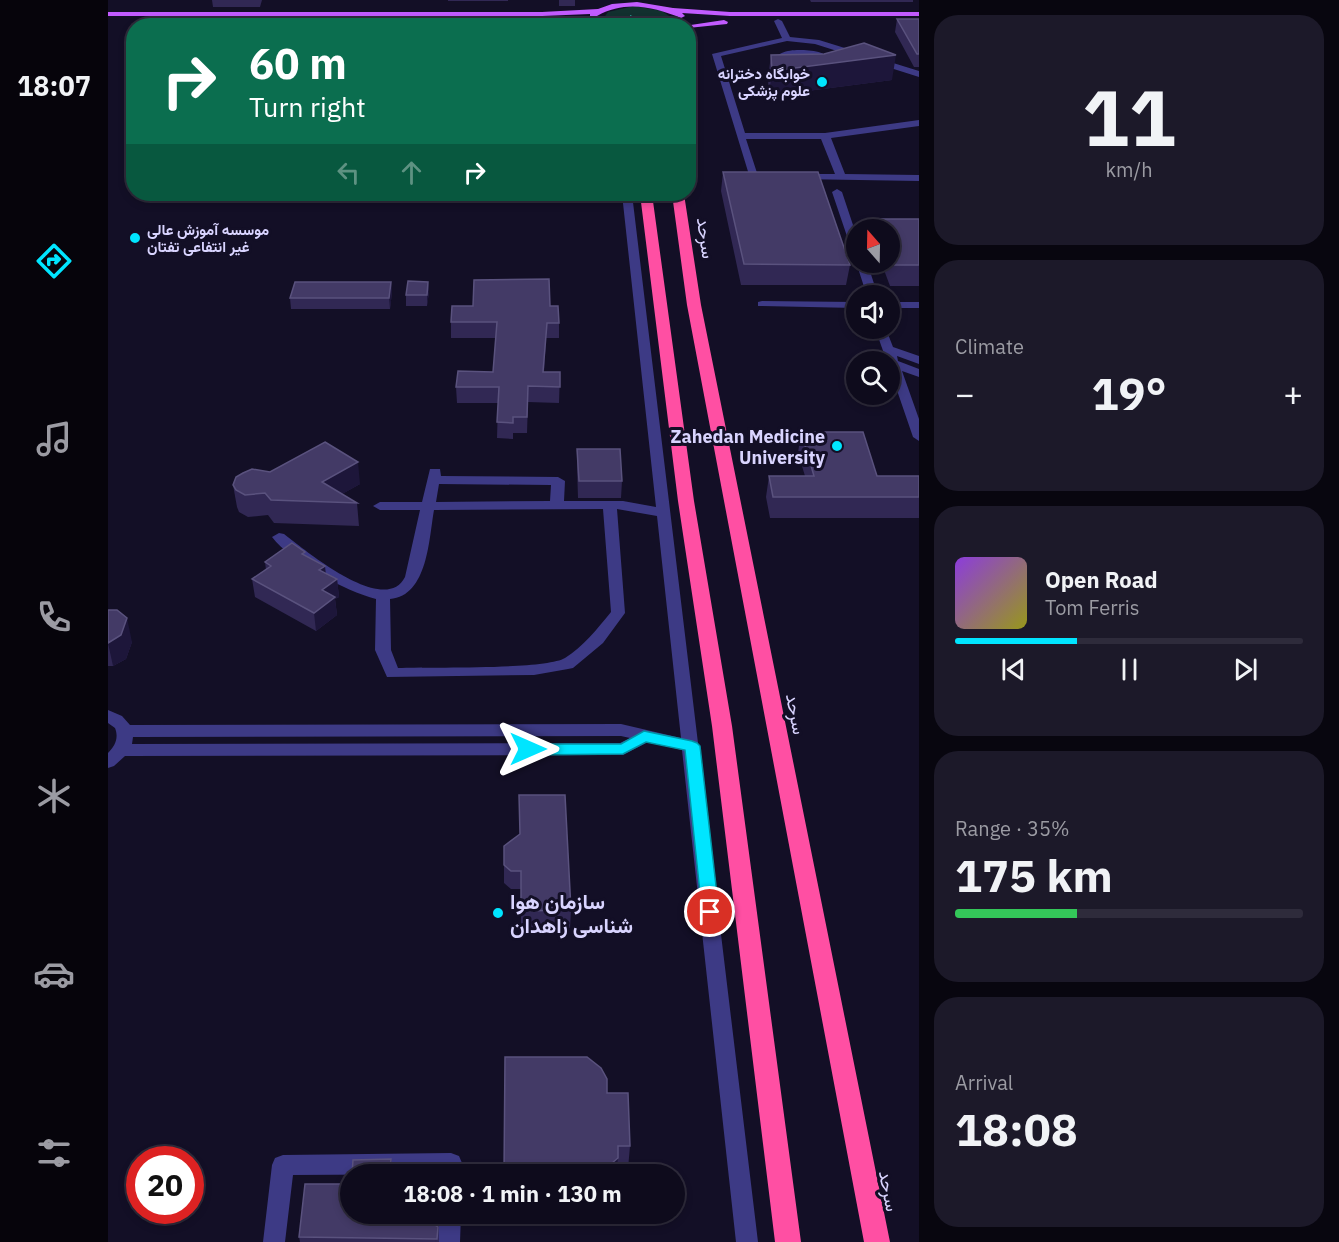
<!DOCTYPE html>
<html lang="en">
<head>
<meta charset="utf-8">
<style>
  body { margin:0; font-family:"IBM Plex Sans",Vazirmatn,sans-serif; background:#1c1929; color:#f1f3f6; height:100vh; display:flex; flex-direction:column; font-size:22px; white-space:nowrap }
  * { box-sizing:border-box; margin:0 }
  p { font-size:20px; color:#9b9ba3 }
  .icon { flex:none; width:33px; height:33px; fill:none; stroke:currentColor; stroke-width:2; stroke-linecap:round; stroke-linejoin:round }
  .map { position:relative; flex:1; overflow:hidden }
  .sheet { display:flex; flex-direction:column; gap:15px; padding:15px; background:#08060f; width:420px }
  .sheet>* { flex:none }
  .top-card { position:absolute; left:18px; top:18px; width:570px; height:183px; border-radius:24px; box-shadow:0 3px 9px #0003,0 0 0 2px #2e2b3b; background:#0b6e4f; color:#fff; overflow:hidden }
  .needle { width:39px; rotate:340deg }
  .tools { position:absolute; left:738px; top:219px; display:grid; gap:12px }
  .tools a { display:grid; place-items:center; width:54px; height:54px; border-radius:50%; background:#0e0b1c; box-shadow:0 3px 9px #0003,0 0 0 2px #2e2b3b; font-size:30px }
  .speed { position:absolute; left:18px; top:1146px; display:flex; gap:12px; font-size:30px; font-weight:700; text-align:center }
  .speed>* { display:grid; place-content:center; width:78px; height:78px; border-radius:50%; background:#0e0b1c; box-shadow:0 3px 9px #0003,0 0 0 2px #2e2b3b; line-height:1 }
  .speed .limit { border:9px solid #d22; background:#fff; color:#111 }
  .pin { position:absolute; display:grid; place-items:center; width:51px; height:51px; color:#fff; margin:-26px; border:3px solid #fff; border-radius:50%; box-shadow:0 2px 6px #0007 }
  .me { position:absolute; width:66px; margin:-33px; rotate:90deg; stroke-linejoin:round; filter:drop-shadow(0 0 4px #0008) }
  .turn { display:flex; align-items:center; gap:21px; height:126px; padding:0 24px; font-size:27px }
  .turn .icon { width:78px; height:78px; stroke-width:2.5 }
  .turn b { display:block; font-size:42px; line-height:51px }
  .lanes { display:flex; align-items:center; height:57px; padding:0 24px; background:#0003; justify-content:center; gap:30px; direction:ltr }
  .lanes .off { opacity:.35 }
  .big { font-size:45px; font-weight:700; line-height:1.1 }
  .sheet .tile { flex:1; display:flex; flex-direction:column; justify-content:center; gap:9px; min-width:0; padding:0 21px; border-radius:24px; background:#1c1929 }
  .sheet .dial { align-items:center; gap:0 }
  .dial b { font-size:78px; line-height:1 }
  .song { display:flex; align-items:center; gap:18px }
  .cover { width:72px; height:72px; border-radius:9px; background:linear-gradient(135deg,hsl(270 70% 55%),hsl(60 70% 35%)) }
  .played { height:6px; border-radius:3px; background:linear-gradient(90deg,#00e5ff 35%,#2e2b3b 35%) }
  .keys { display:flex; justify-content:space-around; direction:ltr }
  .heat { display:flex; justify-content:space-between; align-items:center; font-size:33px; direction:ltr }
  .charge { height:9px; border-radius:4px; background:linear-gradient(90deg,#34c759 35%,#2e2b3b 0) }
  .trip { position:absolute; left:232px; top:1164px; width:345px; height:60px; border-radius:30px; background:#0e0b1c; box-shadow:0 3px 9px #0003,0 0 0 2px #2e2b3b; font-weight:700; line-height:60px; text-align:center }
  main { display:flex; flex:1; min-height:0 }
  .menu { display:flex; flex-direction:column; width:108px; justify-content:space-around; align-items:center; background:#06040b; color:#9b9ba3 }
  .menu .icon { width:42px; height:42px }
  .menu .on { color:#00e5ff }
  .menu b { font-size:27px; color:#f1f3f6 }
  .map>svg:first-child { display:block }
</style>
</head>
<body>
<main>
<nav class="menu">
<b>18:07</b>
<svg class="icon on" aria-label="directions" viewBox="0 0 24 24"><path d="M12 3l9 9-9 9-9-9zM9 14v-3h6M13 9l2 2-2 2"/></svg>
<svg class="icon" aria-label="music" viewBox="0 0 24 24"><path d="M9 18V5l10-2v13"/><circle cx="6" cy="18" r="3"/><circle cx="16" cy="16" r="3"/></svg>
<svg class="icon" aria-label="phone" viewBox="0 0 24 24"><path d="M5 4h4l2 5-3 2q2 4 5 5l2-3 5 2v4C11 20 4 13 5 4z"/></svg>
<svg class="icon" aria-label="climate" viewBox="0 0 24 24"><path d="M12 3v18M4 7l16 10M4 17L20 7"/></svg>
<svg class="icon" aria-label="car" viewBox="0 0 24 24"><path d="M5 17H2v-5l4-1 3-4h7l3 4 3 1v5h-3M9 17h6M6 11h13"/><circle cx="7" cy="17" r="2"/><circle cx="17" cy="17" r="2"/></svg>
<svg class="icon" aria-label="filters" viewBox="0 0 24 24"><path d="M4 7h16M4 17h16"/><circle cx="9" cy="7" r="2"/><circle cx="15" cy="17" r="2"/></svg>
</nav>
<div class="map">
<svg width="811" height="1242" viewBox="0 0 811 1242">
  <rect width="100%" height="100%" fill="#130f26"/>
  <path fill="#12302f" d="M526 6 554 11 564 18 563 22 559 26 502 25 495 19 500 12Z"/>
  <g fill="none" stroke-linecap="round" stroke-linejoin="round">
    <path stroke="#2fb8b0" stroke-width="1.5" stroke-dasharray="1.5 3" stroke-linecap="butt" d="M522 16 536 18 528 21 520 19Z
      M535 21 546 26
      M503 26 522 20"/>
    <path fill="#3d3a85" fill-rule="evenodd" d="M670 19 674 21 682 37 711 40 811 71V77L707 44 679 41 613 56 637 133H717L811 120V126L723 138 737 174 811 175V181L690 179V175L694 174H727L713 139H638L650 176 642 178 604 54 674 38 666 21Z
      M696 50C709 51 723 53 727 66 710 81 679 79 664 62 671 50 683 50 696 50ZM682 55 701 56 717 61 718 65C704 74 685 73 673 62Z
      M729 189 734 192 748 234V251L743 248 724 192Z
      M514 194H524L650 1242H628L574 750 540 742 515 755 17 756 6 766 0 768V753C7 746 11 738 7 728L0 723V710L14 716 22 725 513 724 573 738 549 516 509 509 517 613 495 643 465 668 460 669 426 675 279 677 267 650 268 599C237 591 183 562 164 537L171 533 176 534C197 550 277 617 297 577L312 510H272L265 506 272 502H314L322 469H332L333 476 450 477 457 481 456 501H515L548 507ZM331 484 443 485 442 501 328 502ZM495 509 503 612C489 629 475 647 457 658 437 670 320 667 290 668L283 650 282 599C320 596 321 538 326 510ZM513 736 522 738 512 743 24 744 25 737Z
      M748 261V262H759L770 296H759L748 262Z
      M654 301 748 302V308L650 306V302Z
      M782 302H811V308H782Z
      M770 329H778L785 347 811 356V364L789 356 790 361 811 369V377L794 371 811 419V441L805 437 782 370V362H779L768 331Z
      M343 1153 351 1156 354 1163 352 1174 185 1175 177 1242H155L164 1165 167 1158 175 1155Z
      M331 1214H353L352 1242H330Z"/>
    <path fill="#c25bff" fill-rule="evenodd" d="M529 2 565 8 622 12H811V16H622L574 13 577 16 573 18C545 7 518 0 489 16L488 21 491 23 487 25 458 20 462 18 482 20V14L434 16H0V12H434L490 9 504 4Z
      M616 20 620 22 619 24 580 28V26H576Z"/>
    <path fill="#ff4fa3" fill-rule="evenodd" d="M532 194H544L586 501 624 726 693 1242H667L604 726 570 501Z
      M564 194H576L593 305 782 1242H756L579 305Z"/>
  </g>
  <path fill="#312854" d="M104 0H154L152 7H105Z
    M340 0H400V1H340Z
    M451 0H467V6H451Z
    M702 0H805V2H703Z
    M789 19H811V67H806L787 32Z
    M663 55 784 80 661 96 660 79Z
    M615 172 742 265 738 285H633L613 191Z
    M767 219H811V286H782L773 262H782V230H765Z
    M283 282 284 292 282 309H183L182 298Z
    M320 282 321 292 319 306H298V295Z
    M442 306 451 323V338H438L436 372H452L451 403 420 402 419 433H405V439L389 438 390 403H349L348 387 385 372 388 338H343V322Z
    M693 432 769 476H811V518H662L658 497 661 476H697L690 453Z
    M469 449 514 481 513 498H470L469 466Z
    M252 484 234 494 249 503 251 526 166 523 160 515 140 517 131 512 129 507 125 485Z
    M198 556 217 573 229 579 231 597 227 599 229 615 208 631 147 597 144 579 158 570 157 562Z
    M0 610 24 642 18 659 5 666H0Z
    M396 846 463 910 462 928 413 929V889H403L396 883Z
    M499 1093 522 1146 520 1169H509L508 1174H396Z
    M243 1214H329L328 1226 330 1227 331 1242H192L191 1237Z
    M396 1214H463L462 1220H397Z"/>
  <path fill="#1d163a" d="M788 55 784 80 661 96 664 71Z
    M283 282 284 292 282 309 281 298Z
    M320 282 321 292 319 306V295Z
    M439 323 438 338 435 388V372Z
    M250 462 252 484 220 502 214 482Z
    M217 566 219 584 211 570Z
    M229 579 231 597 227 599 229 615 208 631 206 613 214 590Z
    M19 618 24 642 18 659 5 666 0 643Z
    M510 1158 508 1174H491Z
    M283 1159 285 1174H282Z
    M327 1214H329L328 1242 327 1225Z"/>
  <path fill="#433a66" stroke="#5a527e" stroke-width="1.5" d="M789 19H811V54H809Z
    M756 43 788 55 664 71 663 55 716 54Z
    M615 172H710L742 265 636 264Z
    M767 219H811V265H786L782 255V230H771Z
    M441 279 442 306H450L451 323H439L435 372H452V387L420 386 419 417H405V423L389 422 391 387H348L350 371 385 372 389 322H343L344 306H365L366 280Z
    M300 281 320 282 319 295H298Z
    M187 282H283L281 298H182Z
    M693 432H755L769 476H811V497H665L661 476H706Z
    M217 442 250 462 214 482 249 503 163 500 157 493 137 495 128 490 125 485 128 477 135 473 144 469 162 472Z
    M469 449H512L514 481H471Z
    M184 543 197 552 194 554 217 566 211 570 229 579 214 590 227 597 206 613 144 579 163 566 157 562Z
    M0 610H9L19 618 13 635 0 643Z
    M411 795H457L463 910 413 911V871H403L396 865V846L412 834Z
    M397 1057H479L493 1068 499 1079V1093H520L522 1146H510V1158L491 1174H396Z
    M283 1159 282 1174H244L245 1160Z
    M197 1184H243V1214H327V1225L330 1227 329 1239 191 1237Z"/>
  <path fill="#00e5ff" stroke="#0095a6" stroke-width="1.5" d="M536 731 584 741 589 743 592 746 611 912 608 916 602 918 597 916 594 912 577 750 538 742 515 754 420 755 414 753 412 749 414 745 420 744H513Z"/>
  <g fill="#00e5ff" stroke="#130f26" stroke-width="2">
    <circle cx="714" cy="82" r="6"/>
    <circle cx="27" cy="238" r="6"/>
    <circle cx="729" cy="446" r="6"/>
    <circle cx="390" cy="913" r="6"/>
  </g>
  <g text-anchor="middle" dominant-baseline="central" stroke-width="6" stroke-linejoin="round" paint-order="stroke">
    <g font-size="15" font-weight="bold" fill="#d9d4ff" stroke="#130f26" text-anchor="end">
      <text x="702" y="73">خوابگاه دخترانه<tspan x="702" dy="17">علوم پزشکی</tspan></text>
      <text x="39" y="229" text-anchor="start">موسسه آموزش عالی<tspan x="39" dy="17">غیر انتفاعی تفتان</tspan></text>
    </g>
    <g font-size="18" fill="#d9d4ff" stroke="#130f26">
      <text transform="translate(598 238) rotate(82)">سرحد</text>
      <text transform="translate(688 714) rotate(79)">سرحد</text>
      <text transform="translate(781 1191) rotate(79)">سرحد</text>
    </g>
    <g font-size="18" font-weight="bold" fill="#d9d4ff" stroke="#130f26" text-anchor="end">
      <text x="717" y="436">Zahedan Medicine<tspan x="717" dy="21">University</tspan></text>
    </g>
    <g font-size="21" font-weight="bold" fill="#d9d4ff" stroke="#130f26" text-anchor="start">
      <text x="402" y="901">سازمان هوا<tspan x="402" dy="24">شناسی زاهدان</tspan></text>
    </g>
  </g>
</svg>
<div class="tools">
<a><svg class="needle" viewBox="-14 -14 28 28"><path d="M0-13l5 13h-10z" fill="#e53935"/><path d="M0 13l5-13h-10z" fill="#9b9ba3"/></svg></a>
<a><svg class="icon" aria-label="sound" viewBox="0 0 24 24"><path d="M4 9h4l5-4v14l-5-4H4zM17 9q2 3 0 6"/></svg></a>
<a><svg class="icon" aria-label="search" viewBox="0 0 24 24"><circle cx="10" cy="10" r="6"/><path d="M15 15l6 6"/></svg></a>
</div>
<div class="speed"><div class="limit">20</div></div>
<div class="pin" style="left:602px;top:912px;background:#d93025"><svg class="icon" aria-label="arrive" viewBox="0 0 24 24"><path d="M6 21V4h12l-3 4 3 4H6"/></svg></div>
<svg class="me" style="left:420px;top:749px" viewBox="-20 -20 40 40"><path d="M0-17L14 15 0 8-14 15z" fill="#00e5ff" stroke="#fff" stroke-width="4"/></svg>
<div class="trip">18:08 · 1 min · 130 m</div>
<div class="top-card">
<div class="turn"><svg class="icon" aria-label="right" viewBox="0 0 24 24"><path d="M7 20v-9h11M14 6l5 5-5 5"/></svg><div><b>60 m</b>Turn right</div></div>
<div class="lanes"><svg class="icon off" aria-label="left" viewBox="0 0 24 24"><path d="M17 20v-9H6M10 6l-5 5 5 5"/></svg><svg class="icon off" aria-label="ahead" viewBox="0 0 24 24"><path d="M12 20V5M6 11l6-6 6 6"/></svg><svg class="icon" aria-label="right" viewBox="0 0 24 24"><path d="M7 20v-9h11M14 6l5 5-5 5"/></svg></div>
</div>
</div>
<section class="sheet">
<div class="tile dial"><b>11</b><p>km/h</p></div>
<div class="tile"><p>Climate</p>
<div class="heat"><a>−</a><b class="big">19°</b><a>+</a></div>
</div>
<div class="tile">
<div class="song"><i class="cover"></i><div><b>Open Road</b><p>Tom Ferris</p></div></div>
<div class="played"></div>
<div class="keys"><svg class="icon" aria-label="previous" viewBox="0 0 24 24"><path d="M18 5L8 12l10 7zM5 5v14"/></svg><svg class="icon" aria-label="pause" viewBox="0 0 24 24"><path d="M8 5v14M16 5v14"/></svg><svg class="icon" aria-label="next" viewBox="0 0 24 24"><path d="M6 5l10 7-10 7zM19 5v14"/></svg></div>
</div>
<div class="tile"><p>Range · 35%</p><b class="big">175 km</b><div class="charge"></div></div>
<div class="tile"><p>Arrival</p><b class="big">18:08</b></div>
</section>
</main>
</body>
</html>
